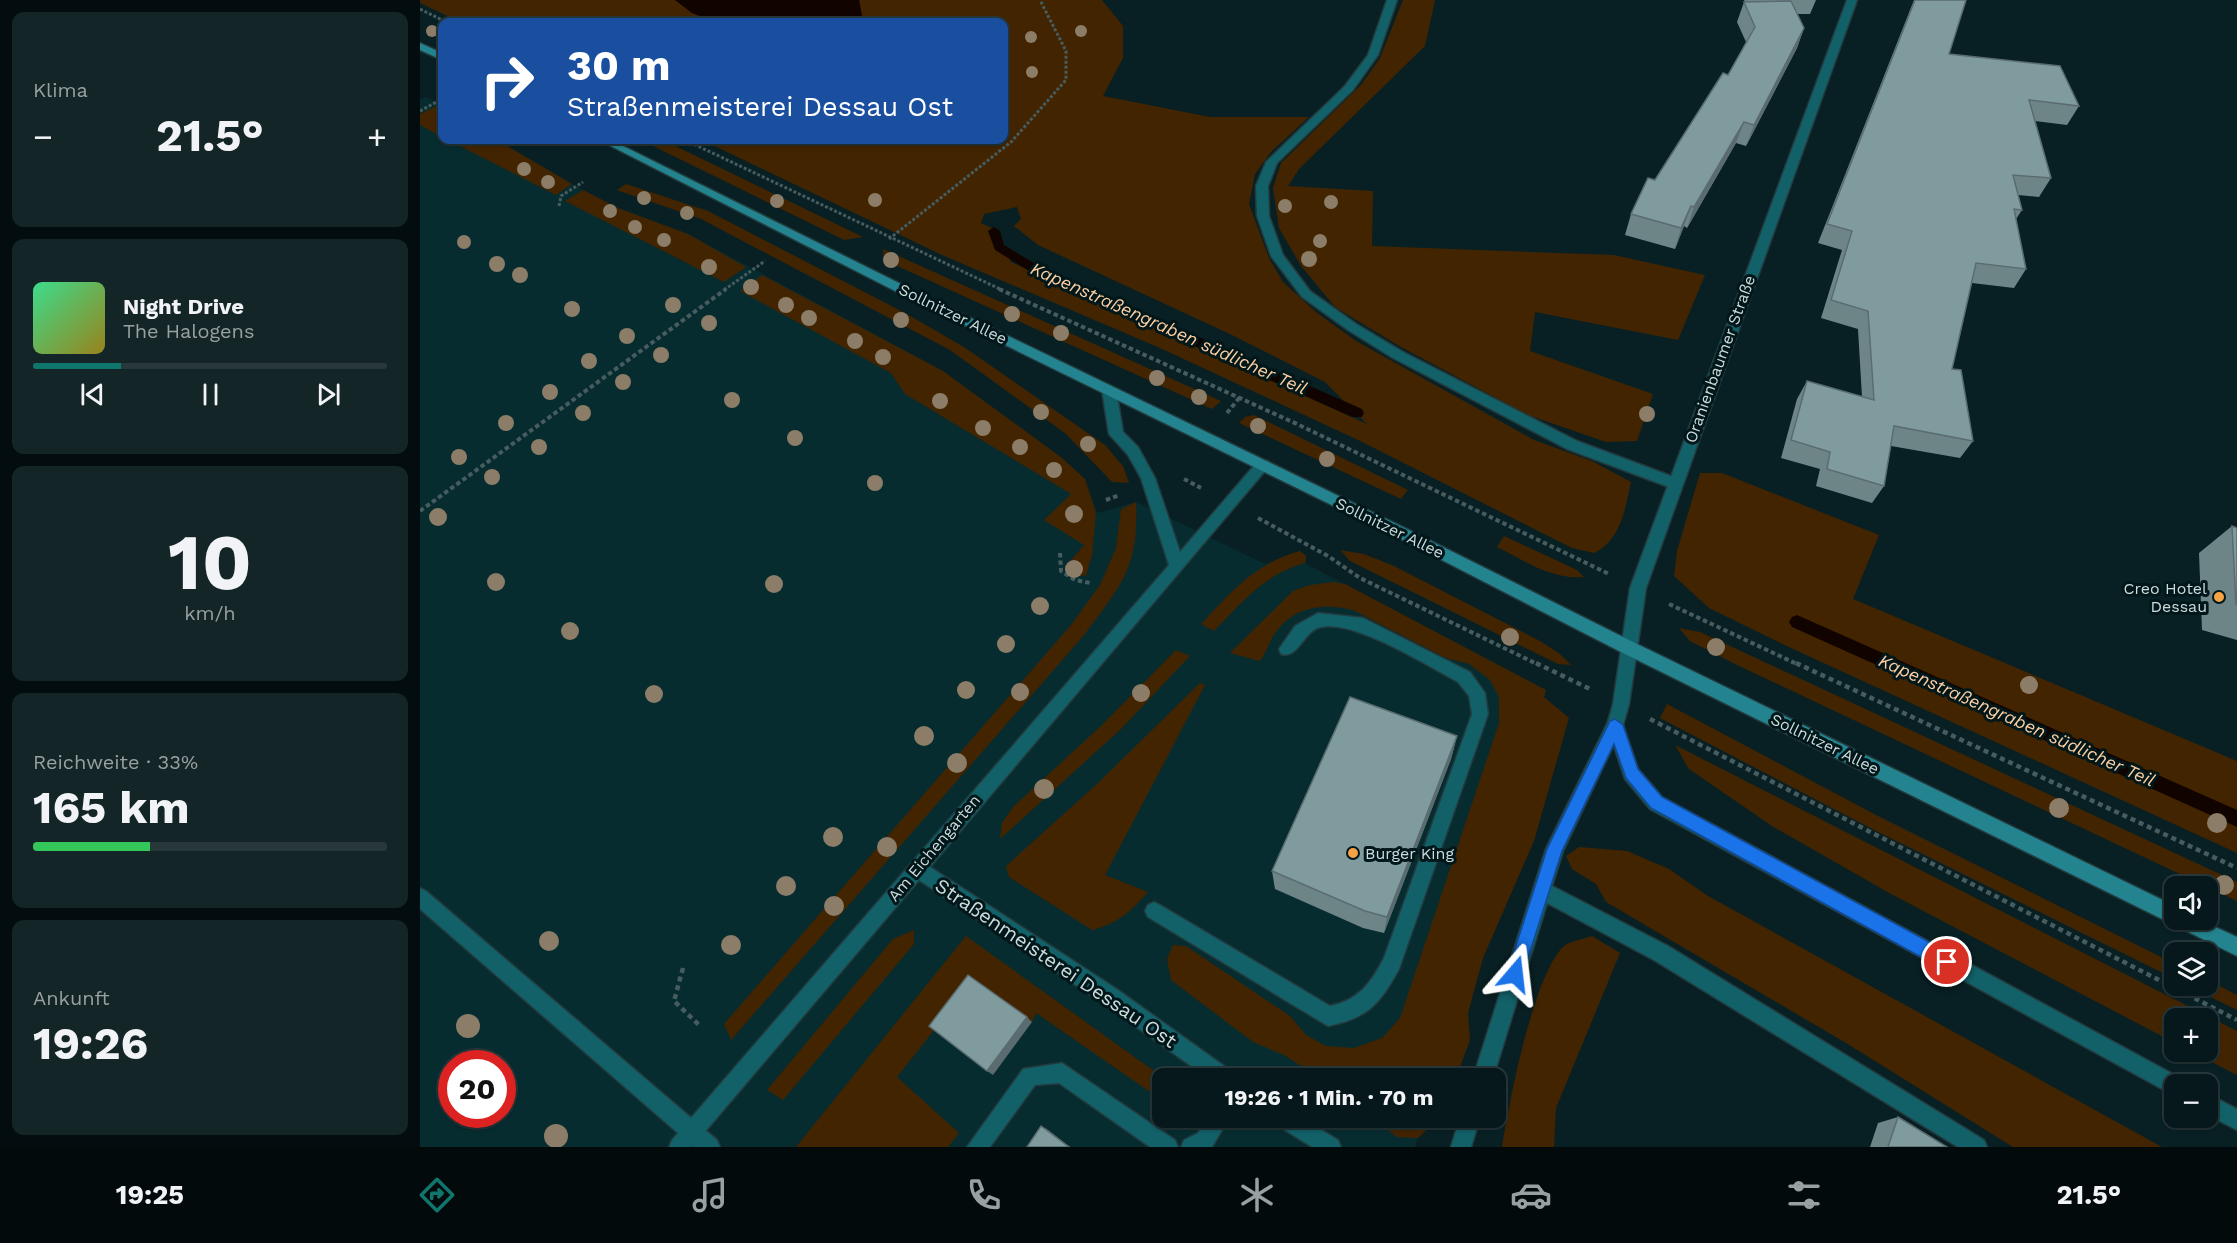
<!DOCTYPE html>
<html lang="de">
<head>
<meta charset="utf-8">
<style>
  body { margin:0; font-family:"Work Sans",sans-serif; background:#142528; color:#f1f3f6; height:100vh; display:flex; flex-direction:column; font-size:22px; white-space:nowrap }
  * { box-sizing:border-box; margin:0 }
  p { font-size:20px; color:#98a0a3 }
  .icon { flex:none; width:33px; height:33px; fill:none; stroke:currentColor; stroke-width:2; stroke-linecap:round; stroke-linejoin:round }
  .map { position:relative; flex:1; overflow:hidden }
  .details { display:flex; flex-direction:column; gap:12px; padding:12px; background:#030d0f; width:420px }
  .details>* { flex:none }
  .guide { position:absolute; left:18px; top:18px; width:570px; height:126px; border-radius:12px; box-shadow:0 2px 4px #0004,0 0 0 2px #27373a; background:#1a4fa0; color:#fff; overflow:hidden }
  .controls { position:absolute; left:1744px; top:876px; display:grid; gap:12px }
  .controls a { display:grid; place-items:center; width:54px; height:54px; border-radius:12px; background:#06181b; box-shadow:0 2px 4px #0004,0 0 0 2px #27373a; font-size:30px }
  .speed { position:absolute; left:18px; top:1050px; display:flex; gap:12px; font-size:30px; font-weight:700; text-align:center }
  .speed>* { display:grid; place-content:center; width:78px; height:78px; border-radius:50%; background:#06181b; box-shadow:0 2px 4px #0004,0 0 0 2px #27373a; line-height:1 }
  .speed .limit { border:9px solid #d22; background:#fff; color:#111 }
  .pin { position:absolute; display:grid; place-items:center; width:51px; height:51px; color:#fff; margin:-26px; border:3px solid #fff; border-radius:50%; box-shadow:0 2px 6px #0007 }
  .me { position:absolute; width:66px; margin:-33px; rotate:17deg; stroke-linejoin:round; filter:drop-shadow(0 0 4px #0008) }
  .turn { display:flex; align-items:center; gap:21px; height:126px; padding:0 30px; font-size:27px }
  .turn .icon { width:78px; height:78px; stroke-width:2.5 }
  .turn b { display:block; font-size:42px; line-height:51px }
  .big { font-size:45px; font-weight:700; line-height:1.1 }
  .details .widget { flex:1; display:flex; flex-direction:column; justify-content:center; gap:9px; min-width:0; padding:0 21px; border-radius:12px; background:#142528 }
  .details .dial { align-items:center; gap:0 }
  .dial b { font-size:78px; line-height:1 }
  .song { display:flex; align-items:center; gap:18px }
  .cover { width:72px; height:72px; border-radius:9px; background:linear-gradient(135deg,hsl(150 70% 55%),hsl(50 70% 35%)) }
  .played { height:6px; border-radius:3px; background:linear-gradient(90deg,#0f766e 25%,#27373a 25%) }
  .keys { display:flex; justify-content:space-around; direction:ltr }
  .heat { display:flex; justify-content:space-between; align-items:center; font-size:33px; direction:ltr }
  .charge { height:9px; border-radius:4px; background:linear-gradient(90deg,#34c759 33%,#27373a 0) }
  .trip { position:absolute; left:732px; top:1068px; width:354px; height:60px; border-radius:12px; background:#06181b; box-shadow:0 2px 4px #0004,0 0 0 2px #27373a; font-weight:700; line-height:60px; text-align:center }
  .tabs { display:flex; height:96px; justify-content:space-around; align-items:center; background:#020a0b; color:#98a0a3 }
  .tabs .icon { width:42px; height:42px }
  .tabs .current { color:#0f766e }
  .tabs b { font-size:27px; color:#f1f3f6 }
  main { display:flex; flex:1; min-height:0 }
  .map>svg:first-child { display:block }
</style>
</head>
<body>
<main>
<section class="details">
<div class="widget"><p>Klima</p>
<div class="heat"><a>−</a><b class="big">21.5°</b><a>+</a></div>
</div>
<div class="widget">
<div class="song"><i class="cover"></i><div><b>Night Drive</b><p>The Halogens</p></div></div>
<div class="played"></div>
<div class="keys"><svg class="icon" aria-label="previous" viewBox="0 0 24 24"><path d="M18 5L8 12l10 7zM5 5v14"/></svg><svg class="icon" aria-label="pause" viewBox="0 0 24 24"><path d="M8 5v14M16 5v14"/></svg><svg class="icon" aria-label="next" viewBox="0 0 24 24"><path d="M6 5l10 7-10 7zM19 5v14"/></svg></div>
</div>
<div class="widget dial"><b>10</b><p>km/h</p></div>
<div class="widget"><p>Reichweite · 33%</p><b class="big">165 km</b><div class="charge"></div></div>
<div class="widget"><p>Ankunft</p><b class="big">19:26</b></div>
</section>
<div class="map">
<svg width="1817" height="1147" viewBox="0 0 1817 1147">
  <rect width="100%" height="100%" fill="#082024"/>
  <path fill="#072c30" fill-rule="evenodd" d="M6 97 22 105V140H77L163 190 198 208 268 234 523 371 642 458 665 479 677 513 716 502 845 564 880 551 886 556V564L1126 690 1015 1078H742V1118H1003L995 1147H0V100ZM32 1064H82V1114H32Z"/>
  <path fill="#422401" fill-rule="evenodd" d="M0 0H255L272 13 296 22H40L0 3Z
    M439 0H682L703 26V58L683 96 790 117H889L851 152 835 174 829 204 849 258 863 282 896 312 936 341 1114 440 1172 461 1211 482C1205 509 1201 540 1174 553L1152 548 938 440 740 348 522 255 282 140H584V22H443ZM597 207 601 219 594 226 618 245 814 336 905 382 947 424 591 262 576 230 561 223 564 214Z
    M983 0H1015L1005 46 879 169 868 186 953 191 952 246 1194 255 1285 275 1258 340 1115 312 1110 351 1233 394 1217 441 1186 442 1108 415 981 347 915 307 881 266 859 228 853 188 861 163 941 85 960 58Z
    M21 104 22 105V137L0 125V114Z
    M28 140H77L152 184 136 195Z
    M221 140H243L443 237 424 240Z
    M206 184 288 211 485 313 544 347 685 445 703 466 709 483 692 482 646 434 530 350 281 219 197 190Z
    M163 190 198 208 268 234 326 267 304 282 145 201Z
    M463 249 801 401 792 409 464 260Z
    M342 275 523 371 642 458 665 479 676 513 672 555 666 576 657 575 645 567 664 545 624 520 651 494 485 394 471 373 320 291Z
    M834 415 988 490 981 499 819 423 825 417Z
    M1280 473H1302L1459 535 1433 599 1817 761V853L1371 648 1289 608 1254 576 1257 551Z
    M716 502C719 567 702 584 665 634L311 1040 304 1024 651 625 680 585 696 548 701 509Z
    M1084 536 1157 570 1164 577C1132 580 1105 561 1077 547Z
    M920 550 944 554 974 566 1120 641 1140 654 1151 665 1138 664 930 561Z
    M880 551 886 556 885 563C845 574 822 602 794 631L781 624C812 591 834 564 880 551Z
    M913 582 925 584 1126 690 1124 697 1149 718 1114 841 1063 958 1048 1013 1050 1040 1036 1078H900L864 1055 833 1042 751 980 747 959 753 945 766 946 870 1016 886 1035 906 1046 934 1048 962 1038 980 1018 1079 723V697L1070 680 1049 664 1026 658 933 610C904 603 875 606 856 632 849 641 847 652 840 661L810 653 873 591 890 585Z
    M1259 628 1280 632 1817 882V901L1317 665 1270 641Z
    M756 650 770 656 700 730 580 839 582 823 593 807 682 725Z
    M780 683 785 685 685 875 728 892C710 912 699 923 672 930L589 877 586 866 678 783Z
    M1247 704 1458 816 1755 964V979L1454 830 1240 718Z
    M1255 745 1817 1031V1075L1772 1052H1788V1018H1755V1043L1471 894 1352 826 1269 769Z
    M1159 847 1207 851 1249 869 1288 896 1742 1147H1593L1426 1043 1186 902 1176 884 1152 869 1146 856Z
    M494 930V944L363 1100 347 1090 473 939Z
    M546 936 741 1076 730 1092 616 1013 612 1022 554 980 477 1077 539 1133 528 1147H376Z
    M1172 936 1200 953 1136 1108 1134 1147H1082C1089 1102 1113 979 1142 948 1148 941 1164 939 1172 936Z
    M1788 980 1817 995V1010L1768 986H1788Z
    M952 1118H1019L998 1138 977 1137Z"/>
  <path fill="#110400" d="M255 0H439L443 22H296L272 13Z"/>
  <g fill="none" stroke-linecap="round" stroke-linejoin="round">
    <path fill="#110400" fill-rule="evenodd" d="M574 227 580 231 584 245 622 268 942 409 944 413 942 417H932L614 274 575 250 568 231Z
      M1377 615 1817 810V827L1372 627 1369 622 1372 617Z"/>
    <defs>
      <path id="lane" d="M967 0H977L958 55 933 90 857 163 848 186 849 216 863 255 890 291 936 324 983 352 1157 441 1259 479 1261 483 1259 487H1249L1147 449 973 358 928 330 882 297 851 256 837 216 836 186 846 162 925 86 948 55Z
        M898 613 943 618 1050 672 1065 693 1068 714 979 969C960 1004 948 1018 908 1026L728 917 725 911 728 905 734 902 740 905 910 1006C939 1000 951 983 964 958L1052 714 1049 696 1038 682C1006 665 935 620 901 627 884 630 878 660 861 654L859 649 875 626Z
        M1195 718 1201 720 1203 725 1143 851 1132 886 1248 946 1564 1140 1567 1147H1538L1234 960 1127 903 1073 1078H1053L1126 849 1189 720Z
        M0 888 6 891 297 1140 300 1147H274L0 909Z
        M642 1063 755 1140 758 1147H730L639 1083 615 1085 570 1147H547L603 1069Z
        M788 1118H809L792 1147H761L764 1140 778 1133Z
        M1040 1118H1060L1051 1147H1031Z"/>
      <path id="street" d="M1427 0H1437L1226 588 1209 704 1203 725 1218 769 1242 797 1762 1079 1764 1084H1755V1096L1230 809 1205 779 1187 725 1193 704 1210 588Z
        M689 385 696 390 703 432 718 447 735 478 760 552 838 461H848L850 465 510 867 698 990 811 1071 814 1078H788L684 1004 499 880 272 1147H249L252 1140 749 565 721 478 708 455 689 434 682 390Z
        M1788 1094 1817 1109V1130L1788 1115Z
        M854 1118H882L918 1140 921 1147H892L857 1125Z"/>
      <path id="secondary" d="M0 43 22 53V60L0 50Z
        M179 140H191L493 290 989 530 1213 642 1755 906V920H1780L1817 937V956L1201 652 979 538 485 296Z"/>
    </defs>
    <use href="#lane" stroke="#233a3e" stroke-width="3"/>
    <use href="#street" stroke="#233a3e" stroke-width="3"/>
    <use href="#secondary" stroke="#233a3e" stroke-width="3"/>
    <path stroke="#475c5f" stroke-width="3" stroke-dasharray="3 2" stroke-linecap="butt" d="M0 9 26 22
      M0 111 22 99
      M265 140 582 290
      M139 206 141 196 163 182
      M469 239 591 142 646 80V51L620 0
      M304 290 345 261"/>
    <path stroke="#475c5f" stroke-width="4" stroke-dasharray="4.5 3" stroke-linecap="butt" d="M579 289 877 424 1189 574
      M807 413 820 397
      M764 479 781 488
      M686 500 700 495
      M0 511 306 289
      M838 518 908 556 940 578 1119 665
      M640 553 641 571 655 580 670 583
      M1249 604 1379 665"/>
    <path stroke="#475c5f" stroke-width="4.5" stroke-dasharray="5 4" stroke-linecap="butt" d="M1116 663 1170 689
      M1376 663 1817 868
      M1230 719 1817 1020
      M263 968 254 1001 281 1027"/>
    <use href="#lane" fill="#126068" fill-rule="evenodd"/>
    <use href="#street" fill="#126068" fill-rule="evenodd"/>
    <use href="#secondary" fill="#23838e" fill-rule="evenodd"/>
  </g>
  <g fill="#8b7d67">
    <circle cx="12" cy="31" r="6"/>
    <circle cx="661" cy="31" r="6"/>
    <circle cx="611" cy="37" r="6"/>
    <circle cx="612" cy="72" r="6"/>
    <circle cx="104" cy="169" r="7"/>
    <circle cx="128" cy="182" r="7"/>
    <circle cx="224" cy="198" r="7"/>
    <circle cx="455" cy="200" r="7"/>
    <circle cx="357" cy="201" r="7"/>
    <circle cx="911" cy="202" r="7"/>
    <circle cx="865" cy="206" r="7"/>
    <circle cx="190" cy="211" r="7"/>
    <circle cx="267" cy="213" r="7"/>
    <circle cx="215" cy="227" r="7"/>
    <circle cx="244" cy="240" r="7"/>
    <circle cx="900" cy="241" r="7"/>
    <circle cx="44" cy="242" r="7"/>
    <circle cx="889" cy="259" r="8"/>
    <circle cx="471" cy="260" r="8"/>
    <circle cx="77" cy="264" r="8"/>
    <circle cx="289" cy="267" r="8"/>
    <circle cx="100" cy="275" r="8"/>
    <circle cx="331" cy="287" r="8"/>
    <circle cx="253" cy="305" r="8"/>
    <circle cx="366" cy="305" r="8"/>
    <circle cx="152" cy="309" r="8"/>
    <circle cx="592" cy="314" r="8"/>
    <circle cx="389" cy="318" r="8"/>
    <circle cx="481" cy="320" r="8"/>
    <circle cx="289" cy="323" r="8"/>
    <circle cx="641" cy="333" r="8"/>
    <circle cx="207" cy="336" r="8"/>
    <circle cx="435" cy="341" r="8"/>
    <circle cx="241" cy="355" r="8"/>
    <circle cx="463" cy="357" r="8"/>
    <circle cx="169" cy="361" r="8"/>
    <circle cx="737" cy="378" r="8"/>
    <circle cx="203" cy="382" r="8"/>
    <circle cx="130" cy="392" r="8"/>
    <circle cx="779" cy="397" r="8"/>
    <circle cx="312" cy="400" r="8"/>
    <circle cx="520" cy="401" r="8"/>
    <circle cx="621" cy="412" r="8"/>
    <circle cx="163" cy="413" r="8"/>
    <circle cx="1227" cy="414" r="8"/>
    <circle cx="86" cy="423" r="8"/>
    <circle cx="838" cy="426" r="8"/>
    <circle cx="563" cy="428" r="8"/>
    <circle cx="375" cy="438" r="8"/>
    <circle cx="668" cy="444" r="8"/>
    <circle cx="119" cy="447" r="8"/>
    <circle cx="600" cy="447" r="8"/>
    <circle cx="39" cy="457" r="8"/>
    <circle cx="907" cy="459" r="8"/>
    <circle cx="634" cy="470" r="8"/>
    <circle cx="72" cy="477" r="8"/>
    <circle cx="455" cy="483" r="8"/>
    <circle cx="654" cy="514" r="9"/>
    <circle cx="18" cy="517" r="9"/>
    <circle cx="654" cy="569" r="9"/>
    <circle cx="76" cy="582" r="9"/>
    <circle cx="354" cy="584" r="9"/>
    <circle cx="620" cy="606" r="9"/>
    <circle cx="150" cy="631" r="9"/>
    <circle cx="1090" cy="637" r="9"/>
    <circle cx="586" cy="644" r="9"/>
    <circle cx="1296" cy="647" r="9"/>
    <circle cx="1609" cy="685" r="9"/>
    <circle cx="546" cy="690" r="9"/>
    <circle cx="600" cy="692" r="9"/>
    <circle cx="721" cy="693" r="9"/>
    <circle cx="234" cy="694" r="9"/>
    <circle cx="504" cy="736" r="10"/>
    <circle cx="537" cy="763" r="10"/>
    <circle cx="624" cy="789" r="10"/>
    <circle cx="1639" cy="808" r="10"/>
    <circle cx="1797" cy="823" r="10"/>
    <circle cx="413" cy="837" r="10"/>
    <circle cx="467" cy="847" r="10"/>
    <circle cx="1804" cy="885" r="10"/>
    <circle cx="366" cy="886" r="10"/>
    <circle cx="414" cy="906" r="10"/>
    <circle cx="129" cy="941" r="10"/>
    <circle cx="311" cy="945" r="10"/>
    <circle cx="48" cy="1026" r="12"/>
    <circle cx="136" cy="1136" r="12"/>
  </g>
  <path fill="#6e8588" d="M1324 0H1396L1390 14H1377L1384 28 1377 48 1326 146 1316 143 1267 228 1264 226 1255 249 1205 235 1211 214 1308 75 1326 42 1317 22 1324 2H1325Z
    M1494 0H1546L1529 54 1659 106 1647 125 1615 121 1631 178 1619 197 1598 195 1602 210 1596 219 1606 269 1594 288 1552 283 1532 369 1553 441 1540 458 1471 446 1464 486 1452 503 1396 486 1400 469 1361 458 1377 399 1387 381 1442 397 1438 329 1401 318 1422 250 1398 243Z
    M1812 526 1817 528V640L1782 630 1779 553Z
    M1037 736 1031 759 964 933 943 928 855 889 852 871Z
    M1478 1117 1527 1147H1450L1458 1123Z"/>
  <path fill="#5a6c6f" d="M1384 28 1377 48 1326 146 1334 125Z
    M1324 122 1316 143 1267 228 1274 207Z
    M1271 206 1264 226 1255 249 1261 228Z
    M1037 736 1031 759 964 933 967 917Z
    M607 1017 612 1022 573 1075 567 1071Z
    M621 1126 627 1129 650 1147H649Z"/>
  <path fill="#809b9e" stroke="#5a6c6f" stroke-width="1.5" d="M1495 0H1546L1529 54 1640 66 1659 106 1609 100 1631 178 1593 175 1602 210 1594 209 1606 269 1556 263 1532 369 1541 370 1553 441 1474 426 1464 486 1407 469 1410 452 1371 440 1387 381 1454 400 1448 311 1411 300 1432 231 1407 224Z
    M1371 1 1384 28 1334 125 1324 122 1274 207 1271 206 1261 228 1211 214 1228 178 1235 180 1303 73 1308 75 1335 27 1324 2Z
    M1812 526 1817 528V604H1816Z
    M930 697 1037 736 967 917 945 911 852 871Z
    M548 975 607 1017 567 1071 509 1026Z
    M1478 1117 1527 1147H1468Z
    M621 1126 649 1147H607Z"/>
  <path fill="#1a73e8" stroke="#114b97" stroke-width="1.5" d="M1195 719 1203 725 1218 769 1242 797 1533 955 1535 962 1533 968 1527 970 1521 968 1231 808 1206 778 1194 744 1142 851 1101 980 1095 983 1089 980 1087 974 1127 849 1190 721Z"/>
  <g fill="#f6a247" stroke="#01171a" stroke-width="2">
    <circle cx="1799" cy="597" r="6"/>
    <circle cx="933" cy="853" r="6"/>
  </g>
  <g text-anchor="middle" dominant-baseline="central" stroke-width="6" stroke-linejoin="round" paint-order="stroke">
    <g font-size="16" fill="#ccdbdc" stroke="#01171a">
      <text transform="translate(533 314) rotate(26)">Sollnitzer Allee</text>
      <text transform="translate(1300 359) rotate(-70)">Oranienbaumer Straße</text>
      <text transform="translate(970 528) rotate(26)">Sollnitzer Allee</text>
      <text transform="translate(1405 744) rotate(26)">Sollnitzer Allee</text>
      <text transform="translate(514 848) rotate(-50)">Am Eichengarten</text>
    </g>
    <g font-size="16" fill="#ccdbdc" stroke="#01171a" text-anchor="end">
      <text x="1787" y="588">Creo Hotel<tspan x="1787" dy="18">Dessau</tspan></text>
      <text x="945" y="853" text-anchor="start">Burger King</text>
    </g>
    <g font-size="18" font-style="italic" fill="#fccea2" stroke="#01171a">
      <text transform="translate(749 328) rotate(24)">Kapenstraßengraben südlicher Teil</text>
      <text transform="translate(1597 720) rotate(24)">Kapenstraßengraben südlicher Teil</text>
    </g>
    <g font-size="20" fill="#ccdbdc" stroke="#01171a">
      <text transform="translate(636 963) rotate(34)">Straßenmeisterei Dessau Ost</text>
    </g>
  </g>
</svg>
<div class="controls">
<a><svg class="icon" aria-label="sound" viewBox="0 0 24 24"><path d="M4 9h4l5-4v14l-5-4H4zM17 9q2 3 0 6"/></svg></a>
<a><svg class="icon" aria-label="layers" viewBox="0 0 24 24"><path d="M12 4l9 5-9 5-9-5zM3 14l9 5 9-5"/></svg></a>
<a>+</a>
<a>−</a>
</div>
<div class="speed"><div class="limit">20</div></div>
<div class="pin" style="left:1527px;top:962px;background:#d93025"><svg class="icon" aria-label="arrive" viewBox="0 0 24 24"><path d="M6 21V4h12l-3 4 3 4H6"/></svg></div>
<svg class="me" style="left:1095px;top:974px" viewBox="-20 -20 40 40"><path d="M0-17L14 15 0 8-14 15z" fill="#1a73e8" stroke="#fff" stroke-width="4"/></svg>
<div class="trip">19:26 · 1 Min. · 70 m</div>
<div class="guide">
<div class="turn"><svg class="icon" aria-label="right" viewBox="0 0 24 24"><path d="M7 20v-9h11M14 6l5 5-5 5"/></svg><div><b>30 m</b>Straßenmeisterei Dessau Ost</div></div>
</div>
</div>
</main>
<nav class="tabs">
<b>19:25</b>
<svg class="icon current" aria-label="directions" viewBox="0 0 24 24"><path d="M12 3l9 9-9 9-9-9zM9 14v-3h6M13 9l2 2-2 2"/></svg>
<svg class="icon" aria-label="music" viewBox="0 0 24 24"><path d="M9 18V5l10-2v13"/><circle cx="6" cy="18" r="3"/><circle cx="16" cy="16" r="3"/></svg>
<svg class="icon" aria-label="phone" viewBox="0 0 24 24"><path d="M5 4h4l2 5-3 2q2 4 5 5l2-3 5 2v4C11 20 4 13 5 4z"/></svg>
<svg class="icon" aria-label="climate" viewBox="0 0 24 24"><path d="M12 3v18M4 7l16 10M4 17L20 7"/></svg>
<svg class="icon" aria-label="car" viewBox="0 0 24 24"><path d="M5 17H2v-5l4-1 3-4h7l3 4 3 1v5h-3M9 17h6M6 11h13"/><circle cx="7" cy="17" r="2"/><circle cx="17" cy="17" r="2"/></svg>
<svg class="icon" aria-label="filters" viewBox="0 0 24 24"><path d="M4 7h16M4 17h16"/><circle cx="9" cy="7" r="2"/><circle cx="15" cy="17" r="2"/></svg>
<b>21.5°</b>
</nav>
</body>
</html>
